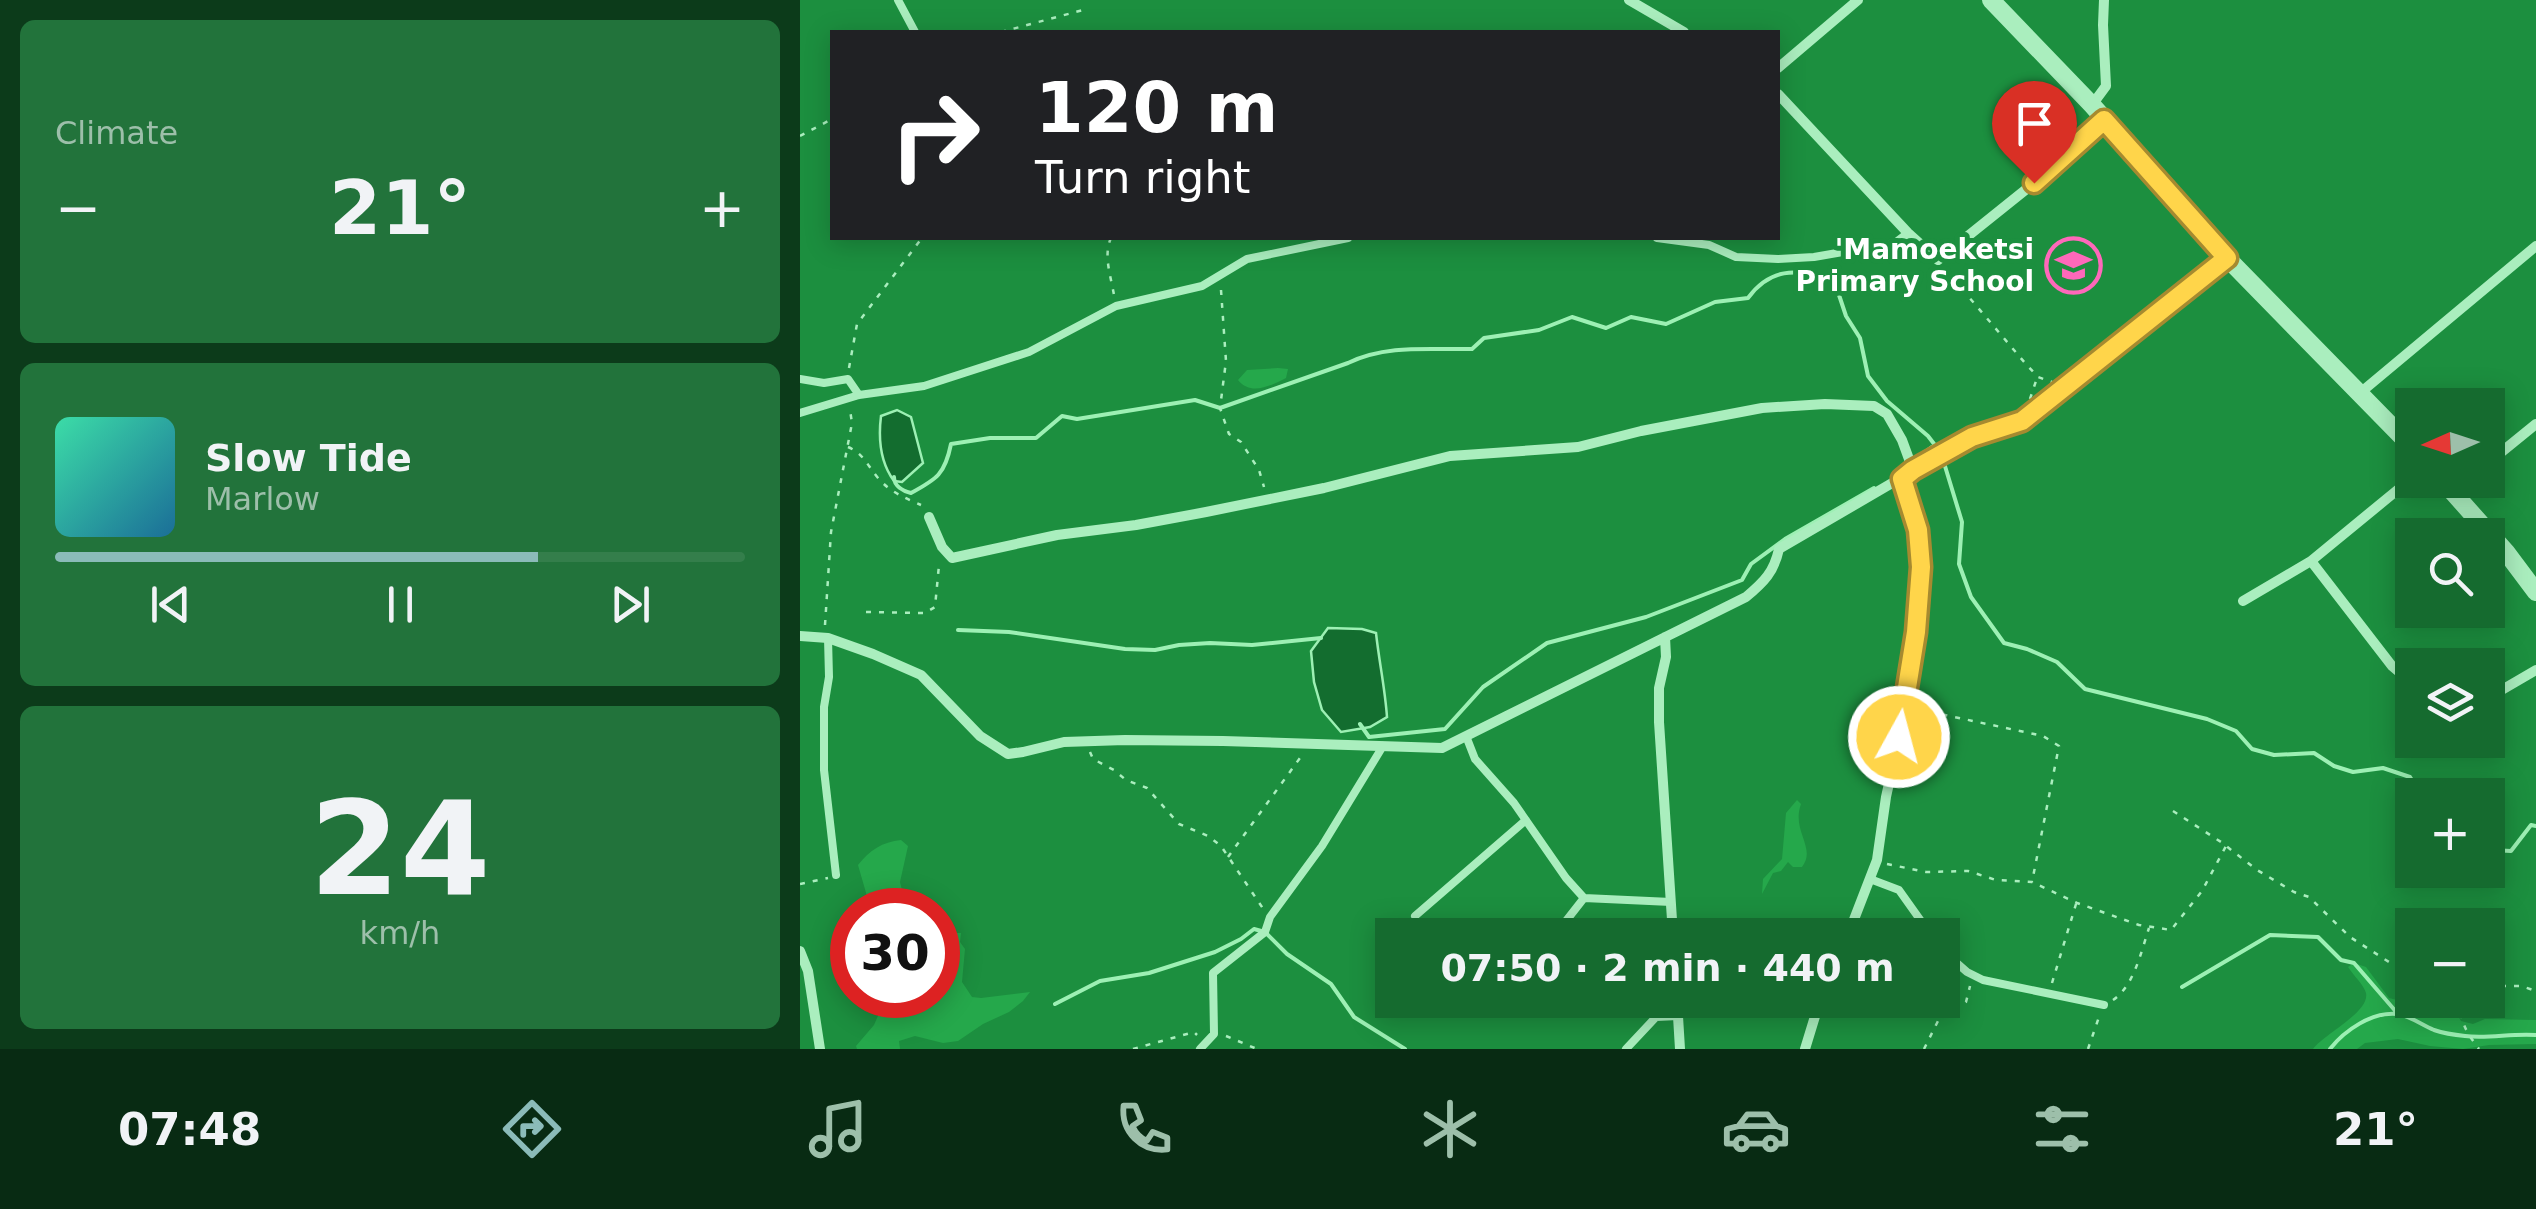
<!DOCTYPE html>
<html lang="en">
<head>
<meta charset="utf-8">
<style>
  body { margin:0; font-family:"DejaVu Sans",sans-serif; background:#22733b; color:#f1f3f6; height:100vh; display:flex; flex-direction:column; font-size:38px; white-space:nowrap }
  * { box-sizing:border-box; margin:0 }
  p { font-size:32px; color:#9dbfaa }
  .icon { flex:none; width:55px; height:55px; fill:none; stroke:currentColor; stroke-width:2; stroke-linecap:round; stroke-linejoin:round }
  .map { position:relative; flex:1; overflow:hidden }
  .drawer { display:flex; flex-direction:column; gap:20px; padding:20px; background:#0c3b1a; width:800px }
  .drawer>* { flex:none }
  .banner { position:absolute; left:30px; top:30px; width:950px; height:210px; border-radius:0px; box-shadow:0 5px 25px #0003; background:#202124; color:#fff; overflow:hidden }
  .needle { width:65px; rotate:267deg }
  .fabs { position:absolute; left:1595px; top:388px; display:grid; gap:20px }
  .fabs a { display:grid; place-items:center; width:110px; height:110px; border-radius:0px; background:#156b2f; box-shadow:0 5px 25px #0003; font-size:50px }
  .speed { position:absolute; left:30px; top:888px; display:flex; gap:20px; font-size:50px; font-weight:700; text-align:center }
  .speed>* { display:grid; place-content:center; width:130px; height:130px; border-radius:50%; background:#156b2f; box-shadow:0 5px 25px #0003; line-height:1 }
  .speed .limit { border:15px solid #d22; background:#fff; color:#111 }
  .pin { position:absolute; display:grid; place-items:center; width:85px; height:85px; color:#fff; margin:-102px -42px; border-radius:50% 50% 50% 0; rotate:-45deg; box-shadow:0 0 10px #0007 }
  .pin .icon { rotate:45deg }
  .me { position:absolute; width:110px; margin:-55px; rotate:7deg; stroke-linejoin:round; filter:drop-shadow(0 0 8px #0008) }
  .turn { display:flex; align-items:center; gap:35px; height:210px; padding:0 40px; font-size:45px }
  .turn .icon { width:130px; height:130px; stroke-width:2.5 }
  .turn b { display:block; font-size:70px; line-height:85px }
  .big { font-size:75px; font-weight:700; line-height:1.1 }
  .drawer .tile { flex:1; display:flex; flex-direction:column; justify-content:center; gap:15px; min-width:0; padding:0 35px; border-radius:15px; background:#22733b }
  .drawer .dial { align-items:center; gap:0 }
  .dial b { font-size:130px; line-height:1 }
  .song { display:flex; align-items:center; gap:30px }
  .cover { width:120px; height:120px; border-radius:15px; background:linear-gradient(135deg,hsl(160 70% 55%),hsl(200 70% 35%)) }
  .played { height:10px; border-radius:5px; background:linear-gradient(90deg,#8bbbb9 70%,#347e4b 70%) }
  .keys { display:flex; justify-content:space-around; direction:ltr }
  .heat { display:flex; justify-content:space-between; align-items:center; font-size:55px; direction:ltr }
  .trip { position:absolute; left:575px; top:918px; width:585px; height:100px; border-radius:0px; background:#156b2f; box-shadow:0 5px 25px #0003; font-weight:700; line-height:100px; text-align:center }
  .dock { display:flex; height:160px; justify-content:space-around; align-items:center; background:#082b13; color:#9dbfaa }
  .dock .icon { width:70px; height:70px }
  .dock .current { color:#8bbbb9 }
  .dock b { font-size:45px; color:#f1f3f6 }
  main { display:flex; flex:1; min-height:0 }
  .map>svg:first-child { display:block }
</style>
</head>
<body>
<main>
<section class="drawer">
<div class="tile"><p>Climate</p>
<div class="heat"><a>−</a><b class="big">21°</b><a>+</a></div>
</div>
<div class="tile">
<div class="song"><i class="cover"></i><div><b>Slow Tide</b><p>Marlow</p></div></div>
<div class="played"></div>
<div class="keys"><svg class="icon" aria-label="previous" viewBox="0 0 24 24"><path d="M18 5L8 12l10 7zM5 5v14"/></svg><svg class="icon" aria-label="pause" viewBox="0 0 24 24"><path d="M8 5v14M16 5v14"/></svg><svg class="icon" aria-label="next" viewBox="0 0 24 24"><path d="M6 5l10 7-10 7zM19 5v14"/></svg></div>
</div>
<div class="tile dial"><b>24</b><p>km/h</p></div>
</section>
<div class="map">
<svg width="1736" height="1049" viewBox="0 0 1736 1049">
  <rect width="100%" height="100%" fill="#1c8f3f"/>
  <path fill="#25a84b" d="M478 368 488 369 486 378C470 386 451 396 438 380L447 370Z
    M997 800 1001 804C991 831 1017 848 1002 867H993L988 862 981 871 973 873 962 894 963 879 982 859 986 813Z
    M101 840 108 846 100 882 103 894 113 900 126 903 125 910H71L58 865C70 850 82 842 101 840Z
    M138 933H161L160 942 165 949 162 982 172 997 181 998 230 992 223 1001 209 1012 183 1024 158 1041 143 1043 115 1036 99 1041 100 1049H57L56 1046 74 1025 87 995H138Z
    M1554 963 1566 967 1589 998 1601 1001 1649 1000 1661 1021 1673 1024 1685 1019 1736 1020V1044L1689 1045 1663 1049 1630 1046 1598 1039 1565 1043 1557 1049H1513C1524 1034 1570 1012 1566 993 1564 985 1553 975 1548 967Z"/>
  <path fill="#136d2f" stroke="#9df0b4" stroke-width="2.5" d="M97 410 111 417 123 463 102 482 94 481C80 462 78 440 81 416Z
    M528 628 562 629 576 633C579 661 585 688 587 717L570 727 541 732 522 710 514 682 511 651Z"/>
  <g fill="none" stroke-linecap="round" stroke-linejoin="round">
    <path stroke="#9df0b4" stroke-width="4" d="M1114 460 1135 445
      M94 477C94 486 103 491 111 493 137 479 145 474 151 444L190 438H236L262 416 277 419 395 400 420 408 548 363C587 344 630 350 672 349L684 338 739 330 772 317 806 328 831 317 866 324 915 302 948 298C970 268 995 269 1029 278L1039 295 1046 316 1060 338 1068 376 1087 401 1128 436 1141 453 1162 522 1159 564 1171 597 1204 643 1227 649 1257 662 1285 689 1407 719 1436 731 1452 749 1474 755 1514 753 1534 766 1553 772 1583 768 1610 777 1622 795
      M158 630 209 632 325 649 355 650 379 645 410 643 452 645 521 638
      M560 724 569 737 645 729 683 687 747 643 846 617 942 580 951 564 985 539 1074 488
      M1688 847 1692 850 1711 851 1731 825 1736 826
      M1382 987 1470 935 1518 937 1541 960 1554 963 1598 1014
      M255 1004 300 981 349 973 415 952 441 939 454 929 465 932 487 954 531 984 554 1017 605 1049
      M1530 1049C1544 1031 1572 1011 1598 1014 1610 1016 1622 1025 1634 1030 1643 1033 1655 1035 1665 1036 1688 1039 1712 1033 1736 1035"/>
    <path stroke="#aaeebe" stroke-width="2.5" stroke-dasharray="5 8" stroke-linecap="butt" d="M201 32 283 10
      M0 136 32 119
      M311 238C303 255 311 277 314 295
      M1145 269 1225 363 1238 377 1252 382
      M421 290 426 361 420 408 429 434 441 442 459 470 464 487
      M49 368 57 324 122 238
      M1230 399 1237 378
      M48 447C64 454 67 465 78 478 90 492 105 498 121 505
      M66 612 125 613 135 607 139 565
      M25 625 31 532 52 423 50 410
      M1117 709 1243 736 1259 746 1232 882
      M290 752 293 759 314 770 326 780 347 788 379 824 408 836 421 846 464 910
      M1373 811 1421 842 1457 870 1494 892 1509 897 1550 937 1589 962 1612 971
      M428 857 500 758
      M1087 864 1126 872 1168 871 1196 880 1232 882 1277 903 1339 925 1371 930 1402 891 1426 846
      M0 884 28 878
      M1252 983 1276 904
      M1688 986H1721L1736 991
      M1313 1000C1334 986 1341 952 1349 928
      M1660 1000C1661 1024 1665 1030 1679 1049
      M426 1036 457 1049
      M333 1049 394 1032 397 1035
      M1124 1049 1139 1019 1166 1002 1170 986
      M1288 1049 1299 1017"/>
    <path stroke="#aaeebe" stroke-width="8" d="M98 0 115 32
      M857 238 909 245 936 257 978 259 1014 257 1095 243 1108 233
      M0 379 24 383 48 379 59 395
      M0 413 59 395 124 386 229 352 316 306 402 286 447 259 548 238
      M28 638 29 677 24 707V770L36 875
      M666 736 675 759 714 803 766 878 784 898 871 902
      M1070 879 1099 890 1131 935
      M615 916 726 820
      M755 935 784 898
      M1142 950 1167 972 1183 980 1304 1005
      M400 1049 414 1034 413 973 465 932 470 917 522 846 583 746
      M826 1049 856 1017 878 1016"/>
    <path stroke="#aaeebe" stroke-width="10" d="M829 0 884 32
      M978 68 1058 0
      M978 94 1108 233 1138 260 1234 183 1305 120
      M1292 105 1306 86 1303 25 1304 0
      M1560 393 1736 246
      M1688 463 1736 424
      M129 517 142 547 152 558 257 535 336 525 406 512 524 488 650 456 778 447 841 431 962 408 1025 404 1074 406 1087 414 1102 440 1113 470
      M1511 561 1592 666 1612 683
      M1443 601 1511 561 1612 478
      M0 636 28 638 73 654 121 675 180 736 208 754 223 752 264 742 325 740 423 741 642 748 946 597C964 582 974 572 979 549L1171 437 1222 421 1258 395 1427 258
      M865 637 866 657 859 688V722L873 935
      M1688 698 1736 670
      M1048 935 1077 860 1086 797 1106 707 1104 698C1113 645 1128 586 1118 532 1115 515 1107 496 1102 479
      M0 951 8 971 20 1049
      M877 1000 880 1049
      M1005 1049 1020 1000"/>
    <path stroke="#aaeebe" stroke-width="18" d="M1191 0 1292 105 1427 258 1612 447
      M1642 480 1706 552 1736 592"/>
  </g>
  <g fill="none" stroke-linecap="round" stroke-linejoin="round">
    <defs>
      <path id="route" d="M1099 737 1116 632 1121 567 1118 530 1102 479 1113 470 1172 437 1222 421 1427 258 1304 120 1234 183"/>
    </defs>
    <use href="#route" stroke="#a68a30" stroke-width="25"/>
    <use href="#route" stroke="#ffd54a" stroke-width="18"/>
  </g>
  <defs>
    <symbol id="school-ring" viewBox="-11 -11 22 22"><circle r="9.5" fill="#1c8f3f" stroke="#fe68ba" stroke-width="1.5"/><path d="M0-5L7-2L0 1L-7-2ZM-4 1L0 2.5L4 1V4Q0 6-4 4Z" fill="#fe68ba"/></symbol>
  </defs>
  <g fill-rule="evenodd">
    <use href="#school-ring" x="1242" y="234" width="63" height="63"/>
  </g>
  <g text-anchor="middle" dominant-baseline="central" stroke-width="10" stroke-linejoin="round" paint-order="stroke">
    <g font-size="28" font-weight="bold" fill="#fff" stroke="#1c8f3f" text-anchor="end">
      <text x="1234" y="249">'Mamoeketsi<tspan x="1234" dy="32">Primary School</tspan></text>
    </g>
  </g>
</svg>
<div class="fabs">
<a><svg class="needle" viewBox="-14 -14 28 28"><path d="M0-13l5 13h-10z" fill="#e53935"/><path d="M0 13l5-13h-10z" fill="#9dbfaa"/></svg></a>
<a><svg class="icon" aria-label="search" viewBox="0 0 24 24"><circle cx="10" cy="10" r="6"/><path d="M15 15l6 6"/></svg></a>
<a><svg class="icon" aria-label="layers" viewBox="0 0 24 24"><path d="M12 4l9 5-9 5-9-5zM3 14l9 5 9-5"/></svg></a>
<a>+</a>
<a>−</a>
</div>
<div class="speed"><div class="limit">30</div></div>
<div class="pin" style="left:1234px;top:183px;background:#d93025"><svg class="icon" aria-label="arrive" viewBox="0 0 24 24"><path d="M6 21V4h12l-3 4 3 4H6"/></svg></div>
<svg class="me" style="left:1099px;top:737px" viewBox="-20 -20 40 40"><circle r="17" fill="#ffd54a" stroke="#fff" stroke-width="3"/><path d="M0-11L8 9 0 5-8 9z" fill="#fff"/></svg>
<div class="trip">07:50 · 2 min · 440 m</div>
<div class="banner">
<div class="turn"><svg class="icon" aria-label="right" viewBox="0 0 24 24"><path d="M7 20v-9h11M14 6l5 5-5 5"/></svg><div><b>120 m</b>Turn right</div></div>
</div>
</div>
</main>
<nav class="dock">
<b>07:48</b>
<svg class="icon current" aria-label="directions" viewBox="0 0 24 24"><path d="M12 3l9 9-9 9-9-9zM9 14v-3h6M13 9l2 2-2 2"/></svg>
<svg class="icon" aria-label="music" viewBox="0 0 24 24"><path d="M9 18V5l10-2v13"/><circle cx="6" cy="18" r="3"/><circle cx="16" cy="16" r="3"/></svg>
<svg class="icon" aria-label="phone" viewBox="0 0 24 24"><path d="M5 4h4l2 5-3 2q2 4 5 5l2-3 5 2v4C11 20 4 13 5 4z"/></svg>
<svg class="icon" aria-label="climate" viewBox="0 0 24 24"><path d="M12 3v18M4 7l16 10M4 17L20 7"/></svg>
<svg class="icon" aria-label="car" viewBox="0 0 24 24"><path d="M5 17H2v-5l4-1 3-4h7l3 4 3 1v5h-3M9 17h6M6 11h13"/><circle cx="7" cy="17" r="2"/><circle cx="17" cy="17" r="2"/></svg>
<svg class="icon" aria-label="filters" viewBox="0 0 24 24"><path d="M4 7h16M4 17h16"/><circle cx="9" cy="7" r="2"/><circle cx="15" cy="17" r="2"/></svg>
<b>21°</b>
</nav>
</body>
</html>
